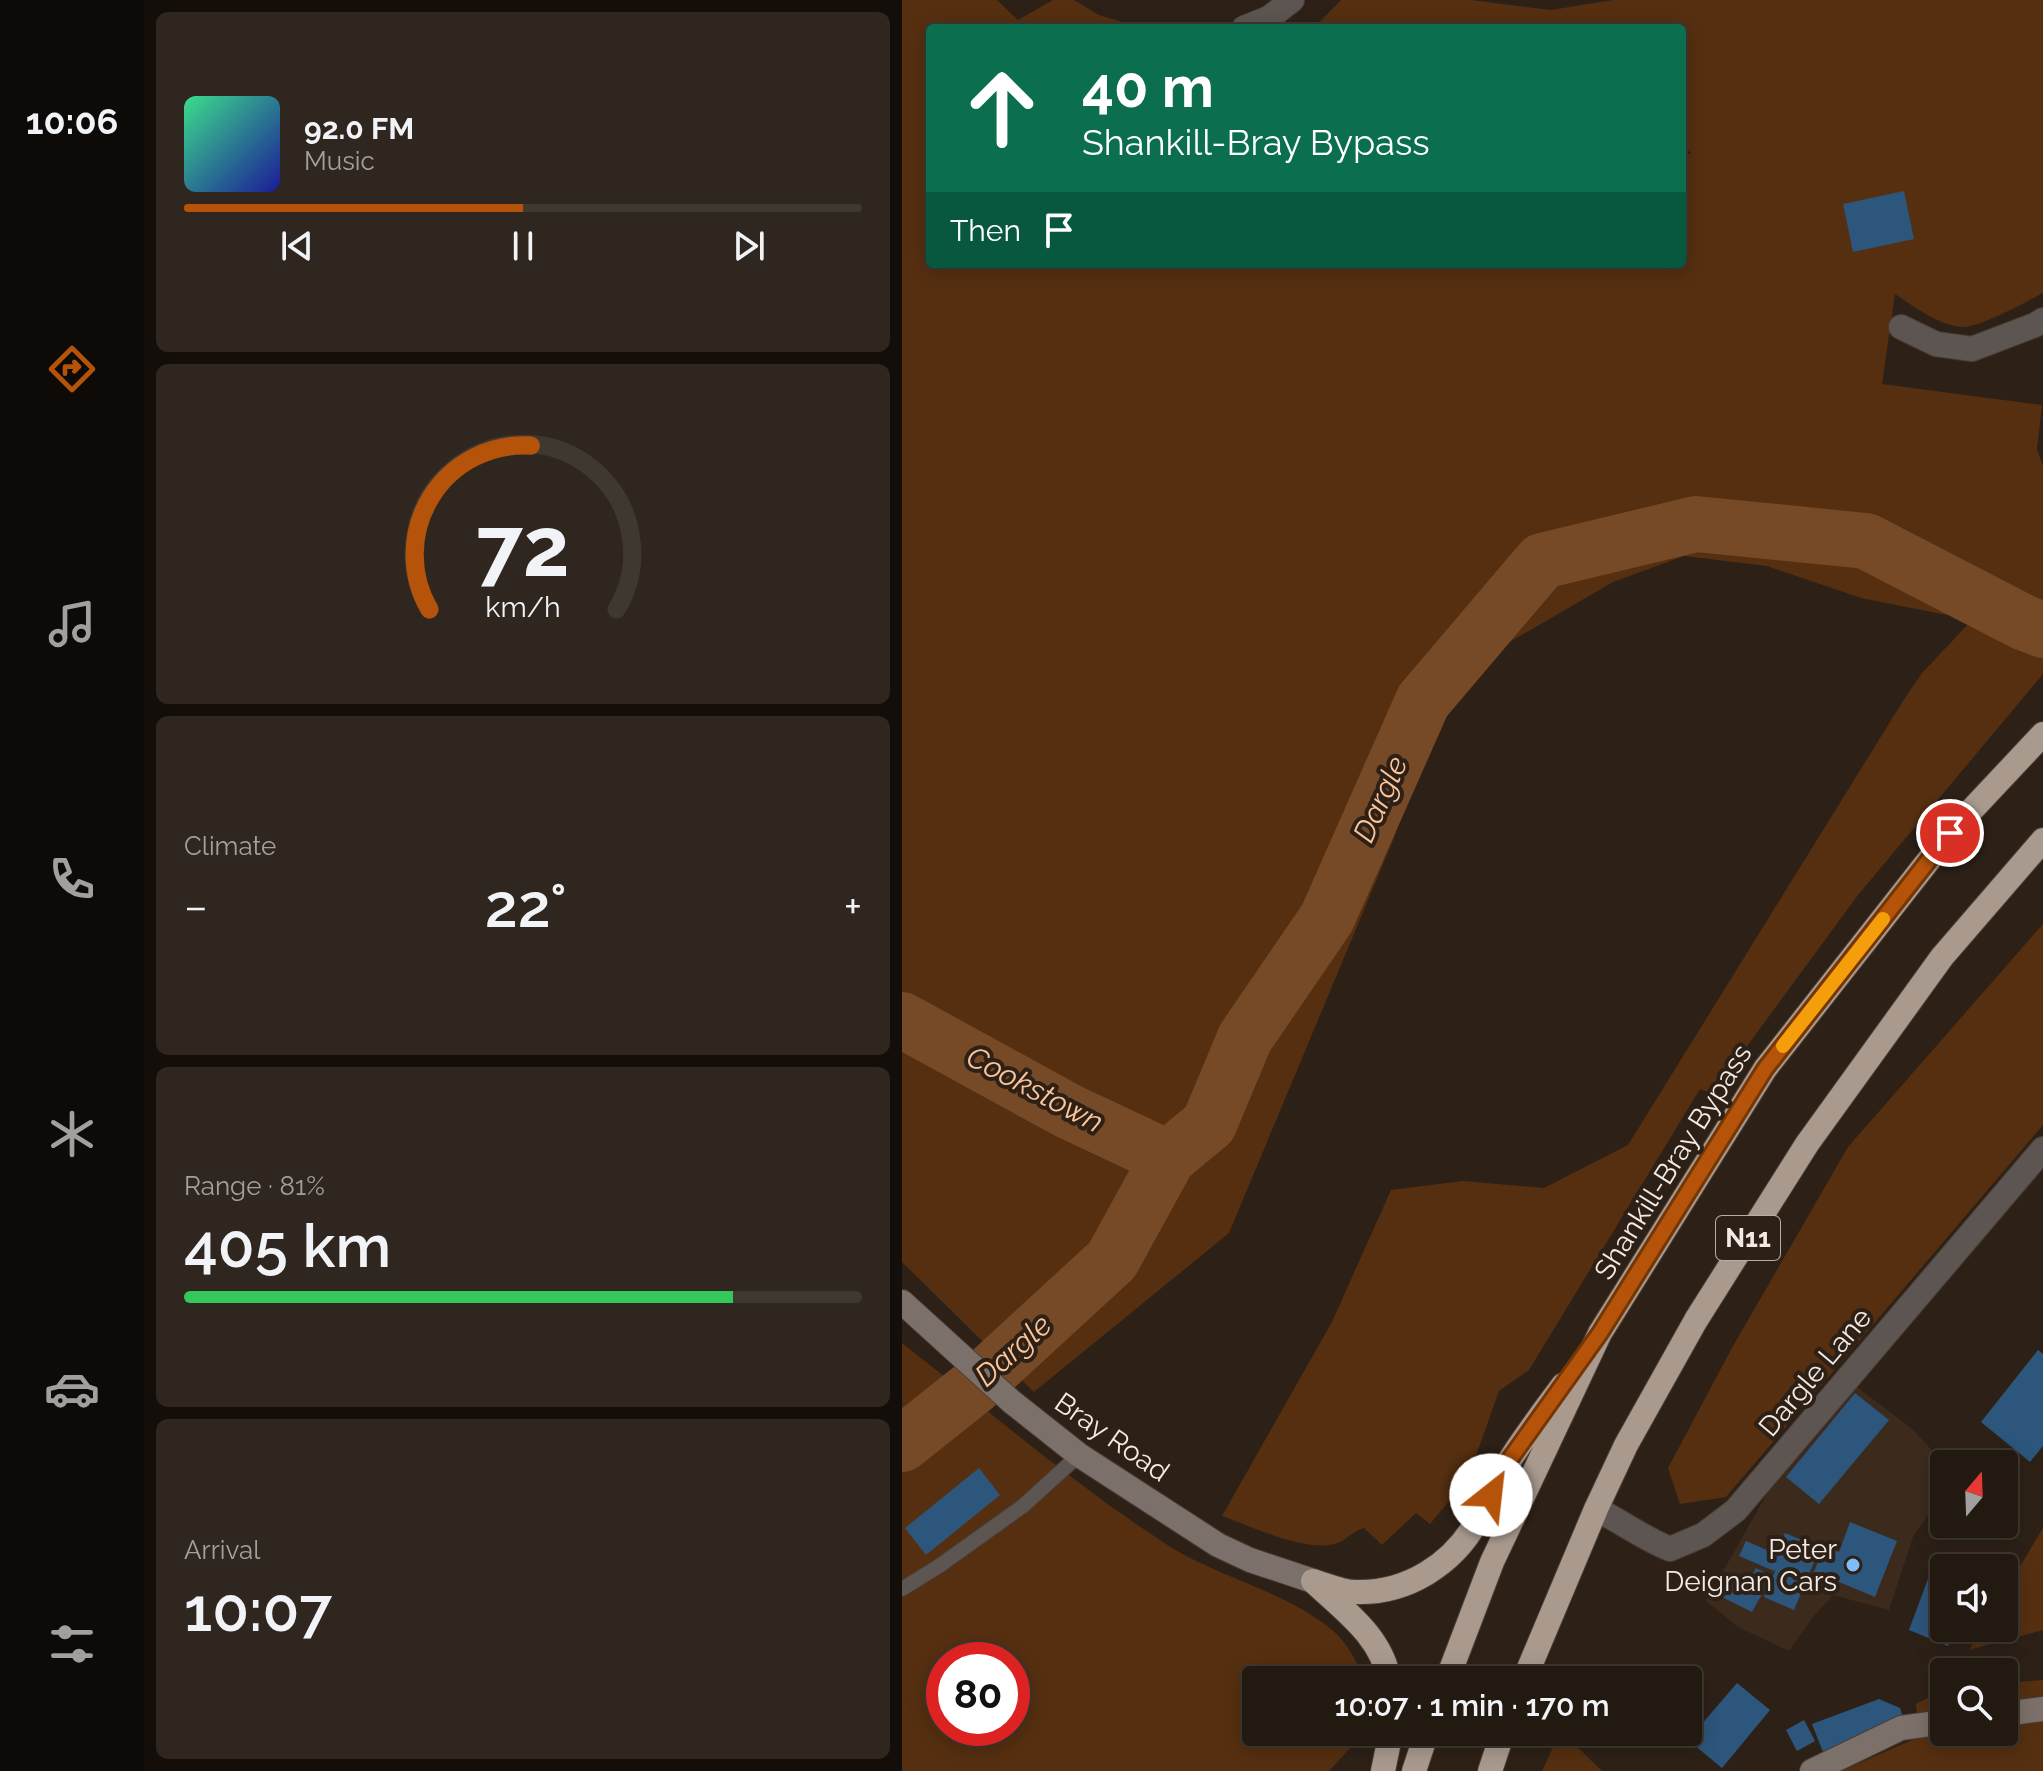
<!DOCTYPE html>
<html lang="en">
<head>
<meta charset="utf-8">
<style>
  body { margin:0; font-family:Raleway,sans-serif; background:#2e261f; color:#f1f3f6; height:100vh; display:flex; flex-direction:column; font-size:30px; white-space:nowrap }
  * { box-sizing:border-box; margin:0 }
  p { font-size:26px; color:#a2a09f }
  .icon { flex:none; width:44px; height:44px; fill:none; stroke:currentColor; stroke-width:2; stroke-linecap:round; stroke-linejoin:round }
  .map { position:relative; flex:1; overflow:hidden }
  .sheet { display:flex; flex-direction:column; gap:12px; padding:12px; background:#130e09; width:758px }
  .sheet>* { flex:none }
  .guide { position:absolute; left:24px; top:24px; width:760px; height:244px; border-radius:8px; box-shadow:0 4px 20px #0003,0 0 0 2px #3f3831; background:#0b6e4f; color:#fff; overflow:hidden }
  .needle { width:52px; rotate:19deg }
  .tools { position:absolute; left:1028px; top:1450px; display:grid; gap:16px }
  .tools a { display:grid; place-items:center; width:88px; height:88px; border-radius:8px; background:#221911; box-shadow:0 4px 20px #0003,0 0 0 2px #3f3831; font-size:40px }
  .speed { position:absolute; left:24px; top:1642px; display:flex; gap:16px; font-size:40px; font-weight:700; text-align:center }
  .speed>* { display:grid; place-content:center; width:104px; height:104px; border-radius:50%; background:#221911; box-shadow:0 4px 20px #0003,0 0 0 2px #3f3831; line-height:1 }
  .speed .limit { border:12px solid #d22; background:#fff; color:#111 }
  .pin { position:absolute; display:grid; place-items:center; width:68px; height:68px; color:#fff; margin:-34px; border:4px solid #fff; border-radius:50%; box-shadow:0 2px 8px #0007 }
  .me { position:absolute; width:88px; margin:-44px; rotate:29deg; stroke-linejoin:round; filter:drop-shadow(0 0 6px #0008) }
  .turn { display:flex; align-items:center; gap:28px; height:168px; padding:0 24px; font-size:36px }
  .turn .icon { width:104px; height:104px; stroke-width:2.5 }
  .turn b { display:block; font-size:56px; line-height:68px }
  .then { display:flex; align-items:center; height:76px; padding:0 24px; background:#0003; gap:16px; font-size:30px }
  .big { font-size:60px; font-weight:600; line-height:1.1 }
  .sheet .tile { flex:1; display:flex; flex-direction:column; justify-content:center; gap:12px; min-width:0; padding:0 28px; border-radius:12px; background:#2e261f }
  .sheet .dial { align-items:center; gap:0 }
  .dial svg { height:208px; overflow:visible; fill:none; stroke:#3f3831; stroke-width:7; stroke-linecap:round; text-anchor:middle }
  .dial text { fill:#f1f3f6; stroke:none }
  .song { display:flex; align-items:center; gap:24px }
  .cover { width:96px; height:96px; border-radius:12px; background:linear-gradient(135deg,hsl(150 70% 55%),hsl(240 70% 35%)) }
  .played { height:8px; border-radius:4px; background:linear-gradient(90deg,#b45309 50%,#3f3831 50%) }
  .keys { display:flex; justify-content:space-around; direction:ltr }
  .heat { display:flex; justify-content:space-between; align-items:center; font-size:44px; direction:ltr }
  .charge { height:12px; border-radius:6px; background:linear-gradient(90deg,#34c759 81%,#3f3831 0) }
  .trip { position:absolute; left:340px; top:1666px; width:460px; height:80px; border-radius:8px; background:#221911; box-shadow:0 4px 20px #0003,0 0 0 2px #3f3831; font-weight:600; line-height:80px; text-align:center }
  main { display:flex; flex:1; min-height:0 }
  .tabs { display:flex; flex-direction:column; width:144px; justify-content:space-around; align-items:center; background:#0e0a07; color:#a2a09f }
  .tabs .icon { width:56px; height:56px }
  .tabs .active { color:#b45309 }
  .tabs b { font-size:36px; color:#f1f3f6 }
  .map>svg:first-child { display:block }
</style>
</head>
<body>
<main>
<nav class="tabs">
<b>10:06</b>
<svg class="icon active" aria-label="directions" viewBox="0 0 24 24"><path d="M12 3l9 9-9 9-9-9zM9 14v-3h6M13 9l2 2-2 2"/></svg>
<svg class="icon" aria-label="music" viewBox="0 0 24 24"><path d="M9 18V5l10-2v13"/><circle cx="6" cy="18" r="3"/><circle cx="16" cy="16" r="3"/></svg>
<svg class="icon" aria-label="phone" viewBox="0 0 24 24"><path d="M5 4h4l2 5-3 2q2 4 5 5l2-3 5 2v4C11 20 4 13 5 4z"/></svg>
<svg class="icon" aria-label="climate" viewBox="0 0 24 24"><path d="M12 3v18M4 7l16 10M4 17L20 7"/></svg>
<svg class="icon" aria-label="car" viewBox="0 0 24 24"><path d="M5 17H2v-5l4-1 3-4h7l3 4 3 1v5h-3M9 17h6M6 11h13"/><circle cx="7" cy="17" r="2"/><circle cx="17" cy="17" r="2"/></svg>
<svg class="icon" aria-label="filters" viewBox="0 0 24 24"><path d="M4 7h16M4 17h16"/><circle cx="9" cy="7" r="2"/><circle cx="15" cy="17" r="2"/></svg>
</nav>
<section class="sheet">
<div class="tile">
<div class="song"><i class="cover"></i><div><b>92.0 FM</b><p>Music</p></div></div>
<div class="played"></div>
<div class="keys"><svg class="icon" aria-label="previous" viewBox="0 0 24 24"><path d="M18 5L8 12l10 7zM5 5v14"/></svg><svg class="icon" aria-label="pause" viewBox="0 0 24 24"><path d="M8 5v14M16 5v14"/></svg><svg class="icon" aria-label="next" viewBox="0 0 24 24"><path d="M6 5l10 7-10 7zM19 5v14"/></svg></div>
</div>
<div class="tile dial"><svg viewBox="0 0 100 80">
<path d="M14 69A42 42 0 1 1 86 69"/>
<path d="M14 69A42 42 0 0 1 53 6" stroke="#b45309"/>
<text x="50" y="56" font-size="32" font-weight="700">72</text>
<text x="50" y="72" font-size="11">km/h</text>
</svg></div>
<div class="tile"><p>Climate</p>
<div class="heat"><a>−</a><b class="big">22°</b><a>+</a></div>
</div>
<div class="tile"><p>Range · 81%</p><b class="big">405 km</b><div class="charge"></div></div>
<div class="tile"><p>Arrival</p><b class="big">10:07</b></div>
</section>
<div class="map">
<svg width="1141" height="1771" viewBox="0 0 1141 1771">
  <rect width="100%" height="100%" fill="#2d2117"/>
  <path fill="#3c2a1d" d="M951 1384 1009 1428 1043 1464 1042 1491 1011 1537 987 1610 931 1595 911 1617 887 1651 836 1627 804 1601 874 1478Z"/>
  <path fill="#552f10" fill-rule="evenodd" d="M0 0H95L116 20 151 0H172L197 15 241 28H28V264H780V157L789 153 780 145V28H412L439 0H569L649 10 711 0H1141V293C1124 302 1077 328 1060 327 1038 326 1011 306 993 294L980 384 1140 405 1135 449 1141 466V674L956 895 810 1094 798 1089 627 1370 597 1391 571 1464 568 1469 564 1467 557 1478 562 1483 528 1524 514 1513 480 1545 462 1528C452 1531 448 1536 440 1541 412 1557 349 1526 320 1516L430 1322 489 1190 561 1181 642 1188 726 1145 1001 701 1020 673 1070 620 959 598 865 566 782 556 711 582 606 643 524 740 492 838 327 1233 132 1392 0 1262Z
    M1141 924V1125L824 1497 778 1504 766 1468 831 1346 946 1147Z
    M0 1343C88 1412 173 1485 267 1546 318 1578 380 1590 429 1629 444 1641 456 1662 461 1680H428L425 1667 387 1672 388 1680H354V1732H406L408 1741 436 1737V1732H457L452 1744 427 1771H0ZM42 1660H110V1728H42Z
    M1141 1528V1630L1067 1650 1081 1628H1102V1593Z
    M1141 1680V1771H939L1017 1737 1014 1704 1042 1690V1732H1102V1683Z
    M658 1732H660L700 1771H640Z"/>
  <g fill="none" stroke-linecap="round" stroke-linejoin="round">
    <path stroke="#764a27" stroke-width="56" d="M0 1020 166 1111 266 1158
      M0 1444 73 1386 210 1260 266 1158 307 1124 343 1038 425 918 521 701 640 561 794 524 964 541 1123 623 1141 630"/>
  </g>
  <path fill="#2d567c" d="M1002 191 1012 239 951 252 941 204Z
    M1136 1350 1141 1354V1446L1128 1462 1079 1422Z
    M953 1393 987 1420 917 1504 884 1477Z
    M77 1468 98 1495 24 1555 3 1528Z
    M948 1522 995 1541 973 1597 925 1577 918 1595 905 1590 922 1546 937 1552Z
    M883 1533 918 1548 892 1610 862 1597 874 1569 872 1571 837 1556 844 1541 874 1554Z
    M1091 1558 1113 1571 1102 1591V1568H1085Z
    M854 1568 870 1576 850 1612 816 1595 828 1572 847 1581Z
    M1027 1576 1042 1581V1628H1053L1046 1646 1007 1630Z
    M835 1683 868 1710 820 1768 786 1740Z
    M977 1699 998 1708 1003 1724 921 1752 910 1724Z
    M902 1720 913 1741 895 1751 884 1730Z"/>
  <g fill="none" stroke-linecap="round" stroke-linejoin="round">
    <defs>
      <path id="lane" d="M0 1589 37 1566 121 1506 177 1455"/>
      <path id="street" d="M342 28 367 18 390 0
        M999 327 1034 344 1070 349 1133 325 1141 320
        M694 1509C720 1522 741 1538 768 1549L801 1535 834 1510 1141 1149"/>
      <path id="secondary" d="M0 1302 110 1402 177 1455 316 1545 348 1560 411 1581
        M1102 1714 1141 1709
        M910 1771 999 1728 1042 1722"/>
      <path id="highway" d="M411 1581C425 1585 440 1592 453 1592 505 1594 551 1564 575 1521 586 1503 593 1483 604 1466 621 1438 642 1411 661 1385
        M413 1583C443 1611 480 1637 487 1680
        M545 1680 590 1562 698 1333 863 1069 1048 833 1141 734
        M622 1680 694 1509 724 1445 794 1320 905 1144 1040 957 1141 840
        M481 1771 489 1732
        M512 1771 525 1732
        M588 1771 601 1732"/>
    </defs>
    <use href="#lane" stroke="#493d34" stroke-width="16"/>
    <use href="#street" stroke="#493d34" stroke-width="26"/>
    <use href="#secondary" stroke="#493d34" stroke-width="26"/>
    <use href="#highway" stroke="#493d34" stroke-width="26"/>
    <use href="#lane" stroke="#5c5551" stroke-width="14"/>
    <use href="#street" stroke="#5c5551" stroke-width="24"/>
    <use href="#secondary" stroke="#7c716a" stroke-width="24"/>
    <use href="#highway" stroke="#aa9a8e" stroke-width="24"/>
  </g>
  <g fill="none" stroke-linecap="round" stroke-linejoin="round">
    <defs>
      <path id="route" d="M589 1495 603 1466 698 1333 863 1069 1048 833"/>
    </defs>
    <use href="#route" stroke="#753606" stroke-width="20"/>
    <use href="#route" stroke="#b45309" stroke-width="14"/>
    <path stroke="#f59e0b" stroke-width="14" d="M881 1046 981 919"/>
  </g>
  <circle fill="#7fbdfa" stroke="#2d2117" stroke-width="3" cx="951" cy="1565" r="8"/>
  <g text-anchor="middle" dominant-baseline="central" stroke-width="8" stroke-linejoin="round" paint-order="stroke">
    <rect fill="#2d2117" stroke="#b8aea6" stroke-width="2" x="814" y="1216" width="64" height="44" rx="6"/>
    <g font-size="26" font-weight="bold" fill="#f3eae4">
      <text x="846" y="1238">N11</text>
    </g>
    <g font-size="28" fill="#f3eae4" stroke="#2d2117">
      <text transform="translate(771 1162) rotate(-58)">Shankill-Bray Bypass</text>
      <text transform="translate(913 1372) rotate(-50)">Dargle Lane</text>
      <text transform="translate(210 1437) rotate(35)">Bray Road</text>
    </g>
    <g font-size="28" fill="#f3eae4" stroke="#2d2117" text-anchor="end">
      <text x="935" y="1549">Peter<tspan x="935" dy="32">Deignan Cars</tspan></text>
    </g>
    <g font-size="30" font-style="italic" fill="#fec49a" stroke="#2d2117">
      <text transform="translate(478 799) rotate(-66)">Dargle</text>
      <text transform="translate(133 1089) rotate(28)">Cookstown</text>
      <text transform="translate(111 1350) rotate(-42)">Dargle</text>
    </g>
  </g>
</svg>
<div class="tools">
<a><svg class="needle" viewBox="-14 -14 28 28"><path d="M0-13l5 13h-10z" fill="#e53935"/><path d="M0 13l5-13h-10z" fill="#a2a09f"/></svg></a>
<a><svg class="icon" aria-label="sound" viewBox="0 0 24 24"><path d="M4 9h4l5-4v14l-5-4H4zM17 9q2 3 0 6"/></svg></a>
<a><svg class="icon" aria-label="search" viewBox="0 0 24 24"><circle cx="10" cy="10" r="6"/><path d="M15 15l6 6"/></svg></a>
</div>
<div class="speed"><div class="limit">80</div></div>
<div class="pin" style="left:1048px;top:833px;background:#d93025"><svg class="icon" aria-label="arrive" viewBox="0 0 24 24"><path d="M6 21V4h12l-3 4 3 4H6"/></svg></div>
<svg class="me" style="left:589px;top:1495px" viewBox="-20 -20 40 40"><circle r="19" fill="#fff"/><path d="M0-13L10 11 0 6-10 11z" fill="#b45309"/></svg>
<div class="trip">10:07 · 1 min · 170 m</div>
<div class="guide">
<div class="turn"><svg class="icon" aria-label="ahead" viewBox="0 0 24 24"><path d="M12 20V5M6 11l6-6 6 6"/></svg><div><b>40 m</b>Shankill-Bray Bypass</div></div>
<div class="then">Then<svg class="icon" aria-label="arrive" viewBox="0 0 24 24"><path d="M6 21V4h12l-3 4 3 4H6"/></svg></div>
</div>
</div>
</main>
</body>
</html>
